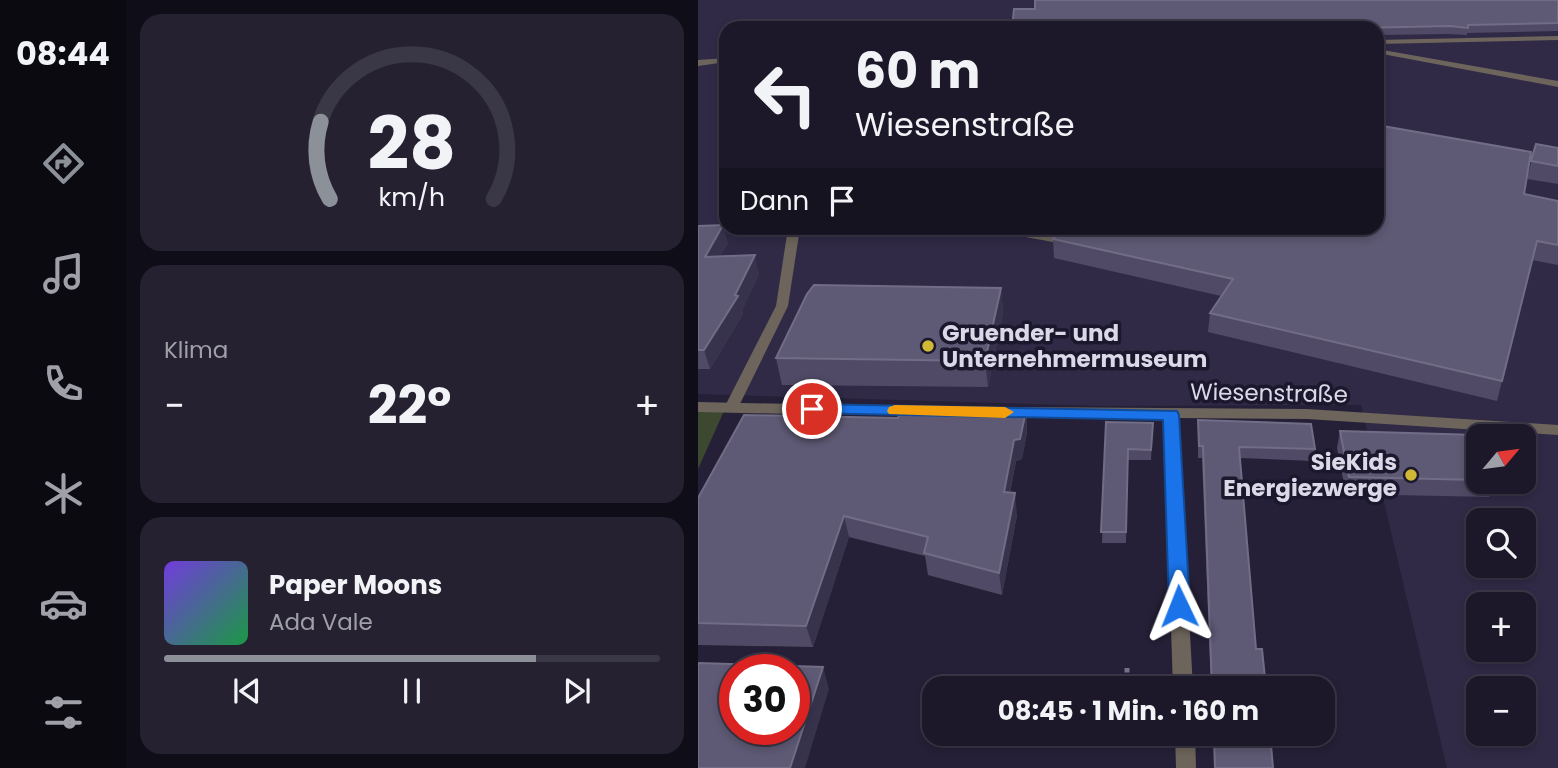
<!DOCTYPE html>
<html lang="de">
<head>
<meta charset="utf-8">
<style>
  body { margin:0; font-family:Poppins,sans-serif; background:#252131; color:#f1f3f6; height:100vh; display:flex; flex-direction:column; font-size:26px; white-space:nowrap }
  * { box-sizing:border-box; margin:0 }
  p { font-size:23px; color:#a0a0a8 }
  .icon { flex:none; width:38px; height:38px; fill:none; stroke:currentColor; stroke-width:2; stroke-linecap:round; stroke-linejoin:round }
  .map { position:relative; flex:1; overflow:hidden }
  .drawer { display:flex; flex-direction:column; gap:14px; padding:14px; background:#0f0d17; width:572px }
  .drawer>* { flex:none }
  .guide { position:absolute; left:21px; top:21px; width:665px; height:214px; border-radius:21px; box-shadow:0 4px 10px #0003,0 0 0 2px #3a3746; background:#1c1829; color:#f1f3f6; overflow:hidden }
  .needle { width:46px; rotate:61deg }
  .tools { position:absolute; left:768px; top:424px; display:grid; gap:14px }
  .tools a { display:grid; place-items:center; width:70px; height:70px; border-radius:14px; background:#1c1829; box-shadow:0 4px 10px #0003,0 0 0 2px #3a3746; font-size:35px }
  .speed { position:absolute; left:21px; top:654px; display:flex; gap:14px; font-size:35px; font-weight:700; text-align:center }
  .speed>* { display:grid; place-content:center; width:91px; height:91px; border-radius:50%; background:#1c1829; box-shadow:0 4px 10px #0003,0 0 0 2px #3a3746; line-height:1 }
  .speed .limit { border:10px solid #d22; background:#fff; color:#111 }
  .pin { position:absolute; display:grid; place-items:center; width:60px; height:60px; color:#fff; margin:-30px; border:4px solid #fff; border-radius:50%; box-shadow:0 2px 7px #0007 }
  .me { position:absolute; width:77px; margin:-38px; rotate:358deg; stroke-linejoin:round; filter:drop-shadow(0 0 5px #0008) }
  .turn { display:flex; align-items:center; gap:24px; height:147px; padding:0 21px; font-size:32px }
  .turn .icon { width:91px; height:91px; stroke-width:2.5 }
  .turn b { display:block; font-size:49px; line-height:60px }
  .then { display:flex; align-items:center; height:66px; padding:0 21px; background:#0003; gap:14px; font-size:26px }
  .big { font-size:52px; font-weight:700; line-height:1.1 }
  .drawer .widget { flex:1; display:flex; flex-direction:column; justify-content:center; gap:10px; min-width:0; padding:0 24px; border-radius:21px; background:#252131 }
  .drawer .dial { align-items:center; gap:0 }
  .dial svg { height:182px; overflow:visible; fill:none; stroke:#3a3746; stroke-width:7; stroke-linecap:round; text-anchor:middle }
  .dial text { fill:#f1f3f6; stroke:none }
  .song { display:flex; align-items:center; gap:21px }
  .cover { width:84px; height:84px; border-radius:10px; background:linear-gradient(135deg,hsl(260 70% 55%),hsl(140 70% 35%)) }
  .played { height:7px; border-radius:4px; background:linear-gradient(90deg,#8c9099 75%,#3a3746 75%) }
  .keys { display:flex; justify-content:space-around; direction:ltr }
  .heat { display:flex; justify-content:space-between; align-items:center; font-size:38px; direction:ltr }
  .trip { position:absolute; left:224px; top:676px; width:413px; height:70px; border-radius:21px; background:#1c1829; box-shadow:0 4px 10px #0003,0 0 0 2px #3a3746; font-weight:700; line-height:70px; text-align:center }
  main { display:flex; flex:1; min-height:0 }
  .tabs { display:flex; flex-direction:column; width:126px; justify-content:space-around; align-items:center; background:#0b0a10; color:#a0a0a8 }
  .tabs .icon { width:49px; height:49px }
  .tabs .on { color:#8c9099 }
  .tabs b { font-size:32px; color:#f1f3f6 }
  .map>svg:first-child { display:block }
</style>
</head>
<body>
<main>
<nav class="tabs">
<b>08:44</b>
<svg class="icon on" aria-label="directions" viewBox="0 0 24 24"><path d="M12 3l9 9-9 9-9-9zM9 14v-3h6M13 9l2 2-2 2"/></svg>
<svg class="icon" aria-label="music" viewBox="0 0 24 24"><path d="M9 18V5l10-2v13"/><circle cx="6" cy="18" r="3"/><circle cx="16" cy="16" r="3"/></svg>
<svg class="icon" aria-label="phone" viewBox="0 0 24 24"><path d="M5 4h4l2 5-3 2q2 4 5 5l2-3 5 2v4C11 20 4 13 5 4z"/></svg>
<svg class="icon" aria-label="climate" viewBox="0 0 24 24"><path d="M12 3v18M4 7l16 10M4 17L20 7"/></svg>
<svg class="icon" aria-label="car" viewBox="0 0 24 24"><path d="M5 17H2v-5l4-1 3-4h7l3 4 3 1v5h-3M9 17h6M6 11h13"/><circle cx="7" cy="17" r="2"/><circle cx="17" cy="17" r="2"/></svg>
<svg class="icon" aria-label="filters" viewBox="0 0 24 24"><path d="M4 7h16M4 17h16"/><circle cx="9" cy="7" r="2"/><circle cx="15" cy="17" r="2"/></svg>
</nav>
<section class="drawer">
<div class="widget dial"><svg viewBox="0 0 100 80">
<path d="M14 69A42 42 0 1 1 86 69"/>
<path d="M14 69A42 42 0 0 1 10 35" stroke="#8c9099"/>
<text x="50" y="56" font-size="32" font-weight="700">28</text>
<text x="50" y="72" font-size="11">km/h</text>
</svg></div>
<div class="widget"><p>Klima</p>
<div class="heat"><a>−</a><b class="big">22°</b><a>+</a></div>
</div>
<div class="widget">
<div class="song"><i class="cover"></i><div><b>Paper Moons</b><p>Ada Vale</p></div></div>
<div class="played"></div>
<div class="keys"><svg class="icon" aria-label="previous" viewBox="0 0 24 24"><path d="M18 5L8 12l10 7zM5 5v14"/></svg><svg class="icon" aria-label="pause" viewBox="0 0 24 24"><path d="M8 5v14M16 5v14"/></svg><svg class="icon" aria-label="next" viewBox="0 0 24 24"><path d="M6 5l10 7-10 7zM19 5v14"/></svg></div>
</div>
</section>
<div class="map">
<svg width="860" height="768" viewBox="0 0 860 768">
  <rect width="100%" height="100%" fill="#252037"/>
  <path fill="#302a46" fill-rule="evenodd" d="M0 0H860V768H749L663 405 403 406 0 394ZM28 28H679V228H28ZM780 436H826V481H780ZM780 520H826V565H780ZM780 604H826V649H780ZM780 688H826V733H780Z"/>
  <path fill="#3c482f" d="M0 411H26L0 469Z"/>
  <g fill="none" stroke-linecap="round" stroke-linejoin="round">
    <path stroke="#757285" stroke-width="5" stroke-dasharray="4.5 7" stroke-linecap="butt" d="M429 668V688
      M427 733V737"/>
    <path fill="#6d655b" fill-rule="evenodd" d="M860 36V40L679 44V40Z
      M679 49 860 81V87L679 53Z
      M28 58V62L0 66V60Z
      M90 228H102L90 306 40 408 38 411H28L26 408 78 306Z
      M289 228H311L355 236 361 239 355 242 295 231Z"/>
    <path fill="#6d655b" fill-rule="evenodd" d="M0 402 96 404 103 409 96 414 0 412Z
      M114 404 221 406 228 411 221 416 109 412 107 409 109 406Z
      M311 407 609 409 860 425V435L609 419 480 418 495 688H475L466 418 306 415 304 412Z
      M477 733H497L498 768H478Z"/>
  </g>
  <path fill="#504a66" d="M860 0V31L769 33V35L750 34 679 35V28Z
    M838 144 860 148V184L829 179Z
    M826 194 860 201V265L834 260 799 401 510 332 512 313 523 296 356 258 355 239Z
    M0 226 30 243 22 256 61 274 44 310 45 314 12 369H0Z
    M303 288 305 313 290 387 84 385 78 358Z
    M328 411 329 432 324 459 318 461 312 493 319 515 304 595 230 575 227 556 151 537 115 647 0 645V498Z
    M500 420 617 449 615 461 542 458 558 649 568 688H513L504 458H500Z
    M408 422 455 423 453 460H430L428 543H404Z
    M642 431 780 439V481H796L791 497 648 494 639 448Z
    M515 733H572L575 768H516Z"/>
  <path fill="#38334d" d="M25 225 30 243 12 275 7 257Z
    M57 255 61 274 44 310 45 314 12 369 6 350 37 295Z
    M303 288 305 313 290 387 287 361Z
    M328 411 329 432 324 459 318 461 308 513 306 492 316 440Z
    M317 493 319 515 304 595 301 573Z
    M146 516 151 537 115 647 108 626Z
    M125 667 131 689 107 768H92Z"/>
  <path fill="#5e5974" stroke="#726d86" stroke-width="2" fill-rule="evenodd" d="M337 0H860V23L770 25V28L752 26 657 28H314L316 9H337Z
    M679 125 833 152 826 194 860 201V245L839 241 804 381 512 313 535 279 355 239 367 228H679Z
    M838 144 860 148V166L833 161Z
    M25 225 7 257 57 255 37 295 40 296 6 350H0V226Z
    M116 285 303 288 287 361 78 358 109 294Z
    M203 409 328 411 322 439 316 440 306 492 317 493 301 573 226 553 230 537 146 516 108 626 0 623V498L46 415 200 418Z
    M500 420 613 424 617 449 541 447 558 649H564L568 688H514L505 446H501Z
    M408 422 455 423 453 450 430 449 428 532H403Z
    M642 431 779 435 780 439V480L651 477Z
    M0 663 125 667 92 768H0ZM37 670H96V730H37Z
    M516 733H572L575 768H517Z"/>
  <path fill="#1a73e8" stroke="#114b97" stroke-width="2" d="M114 404 479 411 481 415 492 606 489 612 481 614 474 612 471 606 465 420 108 413 105 409 108 405Z"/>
  <path fill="#f59e0b" d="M197 405 307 407 316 412 307 418 191 414 189 411 191 407Z"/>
  <g fill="#d0b736" stroke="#1b172d" stroke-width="2.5">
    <circle cx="230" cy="346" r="7"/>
    <circle cx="713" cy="475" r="7"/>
  </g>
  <g text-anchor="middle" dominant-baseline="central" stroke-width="7" stroke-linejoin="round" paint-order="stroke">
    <g font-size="23" font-weight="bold" fill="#dbd9e8" stroke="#1b172d" text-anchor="start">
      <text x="244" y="333">Gruender- und<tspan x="244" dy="26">Unternehmermuseum</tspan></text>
      <text x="699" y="462" text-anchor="end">SieKids<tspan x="699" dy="26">Energiezwerge</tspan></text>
    </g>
    <g font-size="23" fill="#dbd9e8" stroke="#1b172d">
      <text transform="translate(571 393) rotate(1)">Wiesenstraße</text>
    </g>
  </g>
</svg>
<div class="tools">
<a><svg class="needle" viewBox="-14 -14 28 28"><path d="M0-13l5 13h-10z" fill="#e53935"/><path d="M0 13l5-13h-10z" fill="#a0a0a8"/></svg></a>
<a><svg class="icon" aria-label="search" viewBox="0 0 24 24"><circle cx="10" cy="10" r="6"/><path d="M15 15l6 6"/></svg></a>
<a>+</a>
<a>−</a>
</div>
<div class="speed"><div class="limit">30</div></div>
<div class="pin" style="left:114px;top:409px;background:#d93025"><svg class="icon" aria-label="arrive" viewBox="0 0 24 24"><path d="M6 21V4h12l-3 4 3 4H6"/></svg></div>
<svg class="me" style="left:481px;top:606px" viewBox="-20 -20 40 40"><path d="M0-17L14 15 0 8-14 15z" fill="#1a73e8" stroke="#fff" stroke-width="4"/></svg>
<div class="trip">08:45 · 1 Min. · 160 m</div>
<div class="guide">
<div class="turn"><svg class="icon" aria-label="left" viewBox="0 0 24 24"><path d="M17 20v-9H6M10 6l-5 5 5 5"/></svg><div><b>60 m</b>Wiesenstraße</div></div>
<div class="then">Dann<svg class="icon" aria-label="arrive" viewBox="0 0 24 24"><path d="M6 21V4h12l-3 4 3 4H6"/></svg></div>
</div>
</div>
</main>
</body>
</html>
